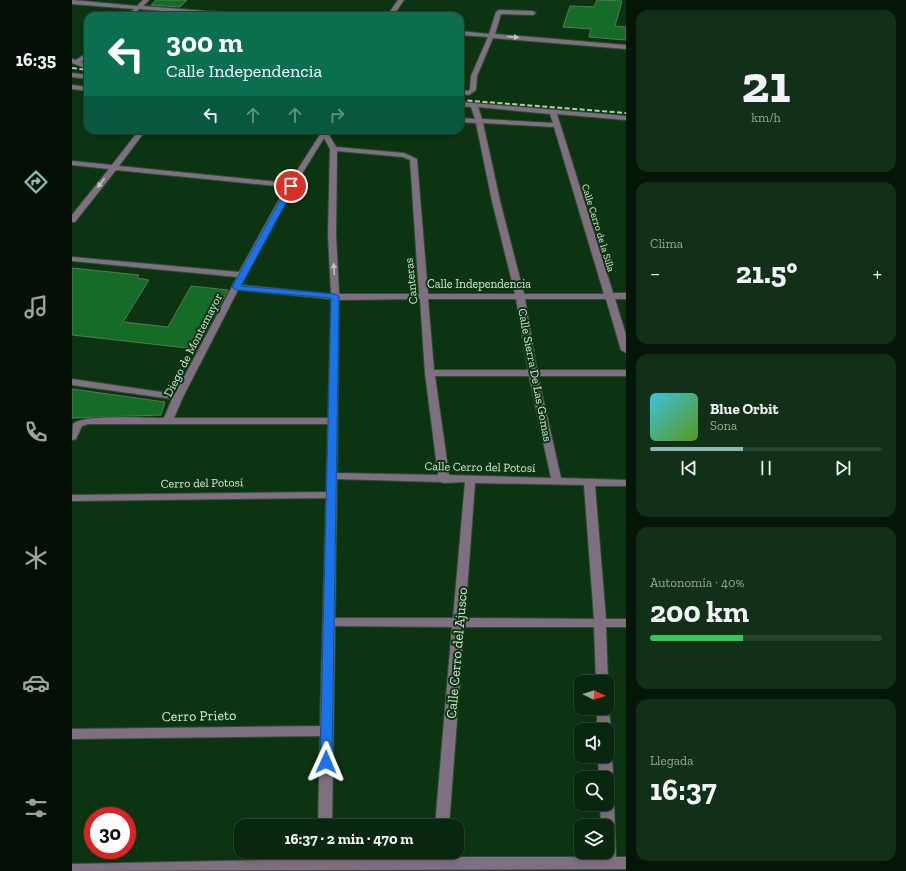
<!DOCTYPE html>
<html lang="es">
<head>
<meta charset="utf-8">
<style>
  body { margin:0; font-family:"Zilla Slab",serif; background:#122f17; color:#f1f3f6; height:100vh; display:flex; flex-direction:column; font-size:15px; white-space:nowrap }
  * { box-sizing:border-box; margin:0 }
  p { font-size:13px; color:#99a59e }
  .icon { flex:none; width:22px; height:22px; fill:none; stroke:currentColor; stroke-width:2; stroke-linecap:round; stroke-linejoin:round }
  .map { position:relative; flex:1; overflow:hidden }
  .panel { display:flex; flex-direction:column; gap:10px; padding:10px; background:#051508; width:280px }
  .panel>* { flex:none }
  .banner { position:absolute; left:12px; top:12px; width:380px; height:122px; border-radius:12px; box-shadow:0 2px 6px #0003,0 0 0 1px #29442e; background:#0b6e4f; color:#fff; overflow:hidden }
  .needle { width:26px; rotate:95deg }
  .tools { position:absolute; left:502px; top:675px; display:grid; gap:8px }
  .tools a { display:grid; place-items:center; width:40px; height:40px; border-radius:8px; background:#09270e; box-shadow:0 2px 6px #0003,0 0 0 1px #29442e; font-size:20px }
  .speed { position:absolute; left:12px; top:807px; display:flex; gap:8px; font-size:20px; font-weight:700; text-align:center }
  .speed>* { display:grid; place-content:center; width:52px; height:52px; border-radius:50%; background:#09270e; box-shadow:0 2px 6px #0003,0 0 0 1px #29442e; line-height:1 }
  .speed .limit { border:6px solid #d22; background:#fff; color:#111 }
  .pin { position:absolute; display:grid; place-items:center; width:34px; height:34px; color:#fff; margin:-17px; border:2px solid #fff; border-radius:50%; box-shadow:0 1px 4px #0007 }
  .me { position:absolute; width:44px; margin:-22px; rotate:1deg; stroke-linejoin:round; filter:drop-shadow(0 0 3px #0008) }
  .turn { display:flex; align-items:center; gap:14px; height:84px; padding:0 16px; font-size:18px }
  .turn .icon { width:52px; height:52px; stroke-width:2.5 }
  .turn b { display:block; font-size:28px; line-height:34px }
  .lanes { display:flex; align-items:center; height:38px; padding:0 16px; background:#0003; justify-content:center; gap:20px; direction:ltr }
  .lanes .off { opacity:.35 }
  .big { font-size:30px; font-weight:700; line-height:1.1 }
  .panel .tile { flex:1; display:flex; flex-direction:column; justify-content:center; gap:6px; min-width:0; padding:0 14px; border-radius:12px; background:#122f17 }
  .panel .dial { align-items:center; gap:0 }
  .dial b { font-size:52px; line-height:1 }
  .song { display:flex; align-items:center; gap:12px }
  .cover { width:48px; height:48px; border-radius:6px; background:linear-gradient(135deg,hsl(190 70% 55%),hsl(90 70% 35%)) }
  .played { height:4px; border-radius:2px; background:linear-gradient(90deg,#8bbbb9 40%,#29442e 40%) }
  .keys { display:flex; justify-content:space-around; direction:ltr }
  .heat { display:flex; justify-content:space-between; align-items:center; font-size:22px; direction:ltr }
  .charge { height:6px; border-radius:3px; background:linear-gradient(90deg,#34c759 40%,#29442e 0) }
  .trip { position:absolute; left:162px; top:819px; width:230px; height:40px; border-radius:12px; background:#09270e; box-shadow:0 2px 6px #0003,0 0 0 1px #29442e; font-weight:700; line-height:40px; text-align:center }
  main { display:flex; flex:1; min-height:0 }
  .tab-bar { display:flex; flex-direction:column; width:72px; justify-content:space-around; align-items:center; background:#041006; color:#99a59e }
  .tab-bar .icon { width:28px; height:28px }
  .tab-bar .on { color:#8bbbb9 }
  .tab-bar b { font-size:18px; color:#f1f3f6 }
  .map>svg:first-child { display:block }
</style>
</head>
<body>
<main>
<nav class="tab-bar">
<b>16:35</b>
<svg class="icon on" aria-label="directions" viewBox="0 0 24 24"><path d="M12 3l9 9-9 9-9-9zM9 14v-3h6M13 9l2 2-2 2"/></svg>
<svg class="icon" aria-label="music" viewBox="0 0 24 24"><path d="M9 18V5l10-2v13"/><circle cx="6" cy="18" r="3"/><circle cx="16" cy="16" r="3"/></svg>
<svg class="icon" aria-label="phone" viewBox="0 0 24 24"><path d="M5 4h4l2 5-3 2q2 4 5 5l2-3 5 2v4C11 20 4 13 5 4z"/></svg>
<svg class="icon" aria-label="climate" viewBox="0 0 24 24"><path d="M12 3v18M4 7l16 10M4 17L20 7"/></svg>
<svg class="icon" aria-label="car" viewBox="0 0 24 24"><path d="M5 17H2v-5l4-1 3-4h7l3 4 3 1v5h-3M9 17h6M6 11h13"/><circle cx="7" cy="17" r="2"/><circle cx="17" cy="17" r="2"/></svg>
<svg class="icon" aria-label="filters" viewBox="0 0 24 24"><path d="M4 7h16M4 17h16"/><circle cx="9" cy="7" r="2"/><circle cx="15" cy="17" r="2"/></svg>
</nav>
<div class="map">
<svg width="554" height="871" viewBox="0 0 554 871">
  <rect width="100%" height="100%" fill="#0c3412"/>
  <path fill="#156c26" stroke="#547c56" d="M84 0H115L108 7 79 5Z
    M525 0 550 1 543 26 554 27V40L517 37 519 29 491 27 498 6 522 7Z
    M73 11 102 13 100 16H68Z
    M0 268 67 275 65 278 77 280 51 322 96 327 119 286 156 290 124 349 0 335Z
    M0 389 93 402 89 415 0 418Z"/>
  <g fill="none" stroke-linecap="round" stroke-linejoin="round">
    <defs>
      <path id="minor" d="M0 0 65 6 71 0H77L71 6 172 14 175 16H151L67 9 60 16H54L62 9 0 4Z
        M326 0H332L321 16H315Z
        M427 10 461 11 464 13 461 15 429 14 423 34 554 45V49L421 38 405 76 404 90 397 95 388 94V90L396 91 398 89 399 76 416 37 388 35V31L417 34 424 12Z
        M16 52V57L9 62 16 65V69L0 63V59L4 60Z
        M0 73 16 75V79L0 77Z
        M0 85 16 87V91L0 89Z
        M388 102 554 116V120L485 114 541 293H554V299H543L554 335V353L549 350 534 299H453L465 370H554V376H466L489 478 554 480V486H523L534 619H554V627H534L536 682 535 684V682H524L522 627H392L377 826H363L380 627 263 626 260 826H246L248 736 0 739V729L248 726 254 498 0 501V495L254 492 256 424H16L10 426 4 439 0 440 1 424C10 414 76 418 92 418L100 399 0 385V379L103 394 165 277 0 261V257L167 272 214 187 44 170 3 222H0V215L37 169 0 165V161L40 165 67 130H74L47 166 217 183 251 130H257L256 133 264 147 332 153 345 159 356 294H443L420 201 404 123 388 122V118L403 119 399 107 388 106ZM406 107 478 114 481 123 410 119ZM411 123 482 127 532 294H452L428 201ZM252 138 258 149 256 235 259 294 169 285 223 185ZM265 151 331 157 338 160 347 294H267L264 235ZM166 290 259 299 256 418H102L111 397ZM348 299 353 373 366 475 265 473 267 300ZM356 299H444L456 370H362ZM363 376H457L479 478 377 475ZM265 479 368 482 372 483 393 482 381 618H263ZM403 483 512 485 522 619 393 618Z
        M535 704 537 708 539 730 535 734V730H525V708H535Z
        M535 751 538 752C541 759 542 775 539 782L535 783V778H527L526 756H535Z
        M535 798 540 800 542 804 544 857H554V869L0 871V864L245 859V852H259V859L360 857 361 852H375V857H530L529 852H535V826H529L528 804H535Z"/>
    </defs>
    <use href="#minor" stroke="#2c5131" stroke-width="2"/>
    <use href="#minor" fill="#806f80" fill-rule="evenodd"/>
    <path stroke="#b3ccb4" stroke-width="2" stroke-dasharray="5 2.5" stroke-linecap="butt" d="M0 68 16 70
      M388 100 554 113"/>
  </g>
  <defs><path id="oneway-solid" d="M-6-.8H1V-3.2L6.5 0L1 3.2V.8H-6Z"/></defs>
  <g fill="#bcc6bc">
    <use href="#oneway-solid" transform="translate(441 37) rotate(5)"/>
    <use href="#oneway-solid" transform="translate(29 183) rotate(128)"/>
    <use href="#oneway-solid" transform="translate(262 269) rotate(-93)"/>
  </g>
  <path fill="#1a73e8" stroke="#114b97" d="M217 184 223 186 169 286 263 294 267 296 260 762 258 766 254 767 250 766 248 762 259 298 164 290 160 287Z"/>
  <g text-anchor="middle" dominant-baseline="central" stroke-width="4" stroke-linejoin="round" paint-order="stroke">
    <g font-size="10" fill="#d5ebd5" stroke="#0c3412">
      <text transform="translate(526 228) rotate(73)">Calle Cerro de la Silla</text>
    </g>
    <g font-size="12" fill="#d5ebd5" stroke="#0c3412">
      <text transform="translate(339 281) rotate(-96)">Canteras</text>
      <text x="407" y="284">Calle Independencia</text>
      <text transform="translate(121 345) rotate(-63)">Diego de Montemayor</text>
      <text transform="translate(463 375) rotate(79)">Calle Sierra De Las Gomas</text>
      <text transform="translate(408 467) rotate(1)">Calle Cerro del Potosí</text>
      <text transform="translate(130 483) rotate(-1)">Cerro del Potosí</text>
    </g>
    <g font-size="14" fill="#d5ebd5" stroke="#0c3412">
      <text transform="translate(385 653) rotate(-85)">Calle Cerro del Ajusco</text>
      <text transform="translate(127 716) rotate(-1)">Cerro Prieto</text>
    </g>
  </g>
</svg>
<div class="tools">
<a><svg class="needle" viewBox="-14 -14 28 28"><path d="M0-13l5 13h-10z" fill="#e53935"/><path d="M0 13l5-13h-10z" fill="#99a59e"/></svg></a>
<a><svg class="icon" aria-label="sound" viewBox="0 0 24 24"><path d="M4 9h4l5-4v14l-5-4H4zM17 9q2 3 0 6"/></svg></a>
<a><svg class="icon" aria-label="search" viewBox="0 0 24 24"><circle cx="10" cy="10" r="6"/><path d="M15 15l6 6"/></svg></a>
<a><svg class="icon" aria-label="layers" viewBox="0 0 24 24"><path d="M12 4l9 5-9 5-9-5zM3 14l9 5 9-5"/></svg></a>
</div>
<div class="speed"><div class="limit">30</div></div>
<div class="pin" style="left:219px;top:186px;background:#d93025"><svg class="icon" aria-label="arrive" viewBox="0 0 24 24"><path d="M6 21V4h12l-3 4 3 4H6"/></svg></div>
<svg class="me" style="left:254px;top:762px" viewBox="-20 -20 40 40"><path d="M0-17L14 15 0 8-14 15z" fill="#1a73e8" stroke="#fff" stroke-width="4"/></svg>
<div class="trip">16:37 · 2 min · 470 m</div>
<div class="banner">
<div class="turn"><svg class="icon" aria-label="left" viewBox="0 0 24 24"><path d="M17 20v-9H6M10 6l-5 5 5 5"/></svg><div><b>300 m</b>Calle Independencia</div></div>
<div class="lanes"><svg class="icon" aria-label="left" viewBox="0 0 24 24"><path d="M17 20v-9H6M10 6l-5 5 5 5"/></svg><svg class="icon off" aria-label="ahead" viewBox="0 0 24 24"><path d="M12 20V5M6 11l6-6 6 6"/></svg><svg class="icon off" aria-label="ahead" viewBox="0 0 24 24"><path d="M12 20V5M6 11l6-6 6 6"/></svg><svg class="icon off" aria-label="right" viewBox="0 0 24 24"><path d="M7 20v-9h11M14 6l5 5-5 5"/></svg></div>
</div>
</div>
<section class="panel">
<div class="tile dial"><b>21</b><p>km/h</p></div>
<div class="tile"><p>Clima</p>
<div class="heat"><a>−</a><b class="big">21.5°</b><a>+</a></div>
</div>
<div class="tile">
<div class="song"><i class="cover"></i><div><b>Blue Orbit</b><p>Sona</p></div></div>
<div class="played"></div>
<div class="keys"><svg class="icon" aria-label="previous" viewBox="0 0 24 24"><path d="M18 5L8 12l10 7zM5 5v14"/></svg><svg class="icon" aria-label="pause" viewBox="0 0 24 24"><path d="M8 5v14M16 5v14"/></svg><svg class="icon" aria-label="next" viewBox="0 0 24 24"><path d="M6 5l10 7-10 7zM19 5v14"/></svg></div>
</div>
<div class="tile"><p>Autonomía · 40%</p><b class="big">200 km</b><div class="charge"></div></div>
<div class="tile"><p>Llegada</p><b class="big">16:37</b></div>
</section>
</main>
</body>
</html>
